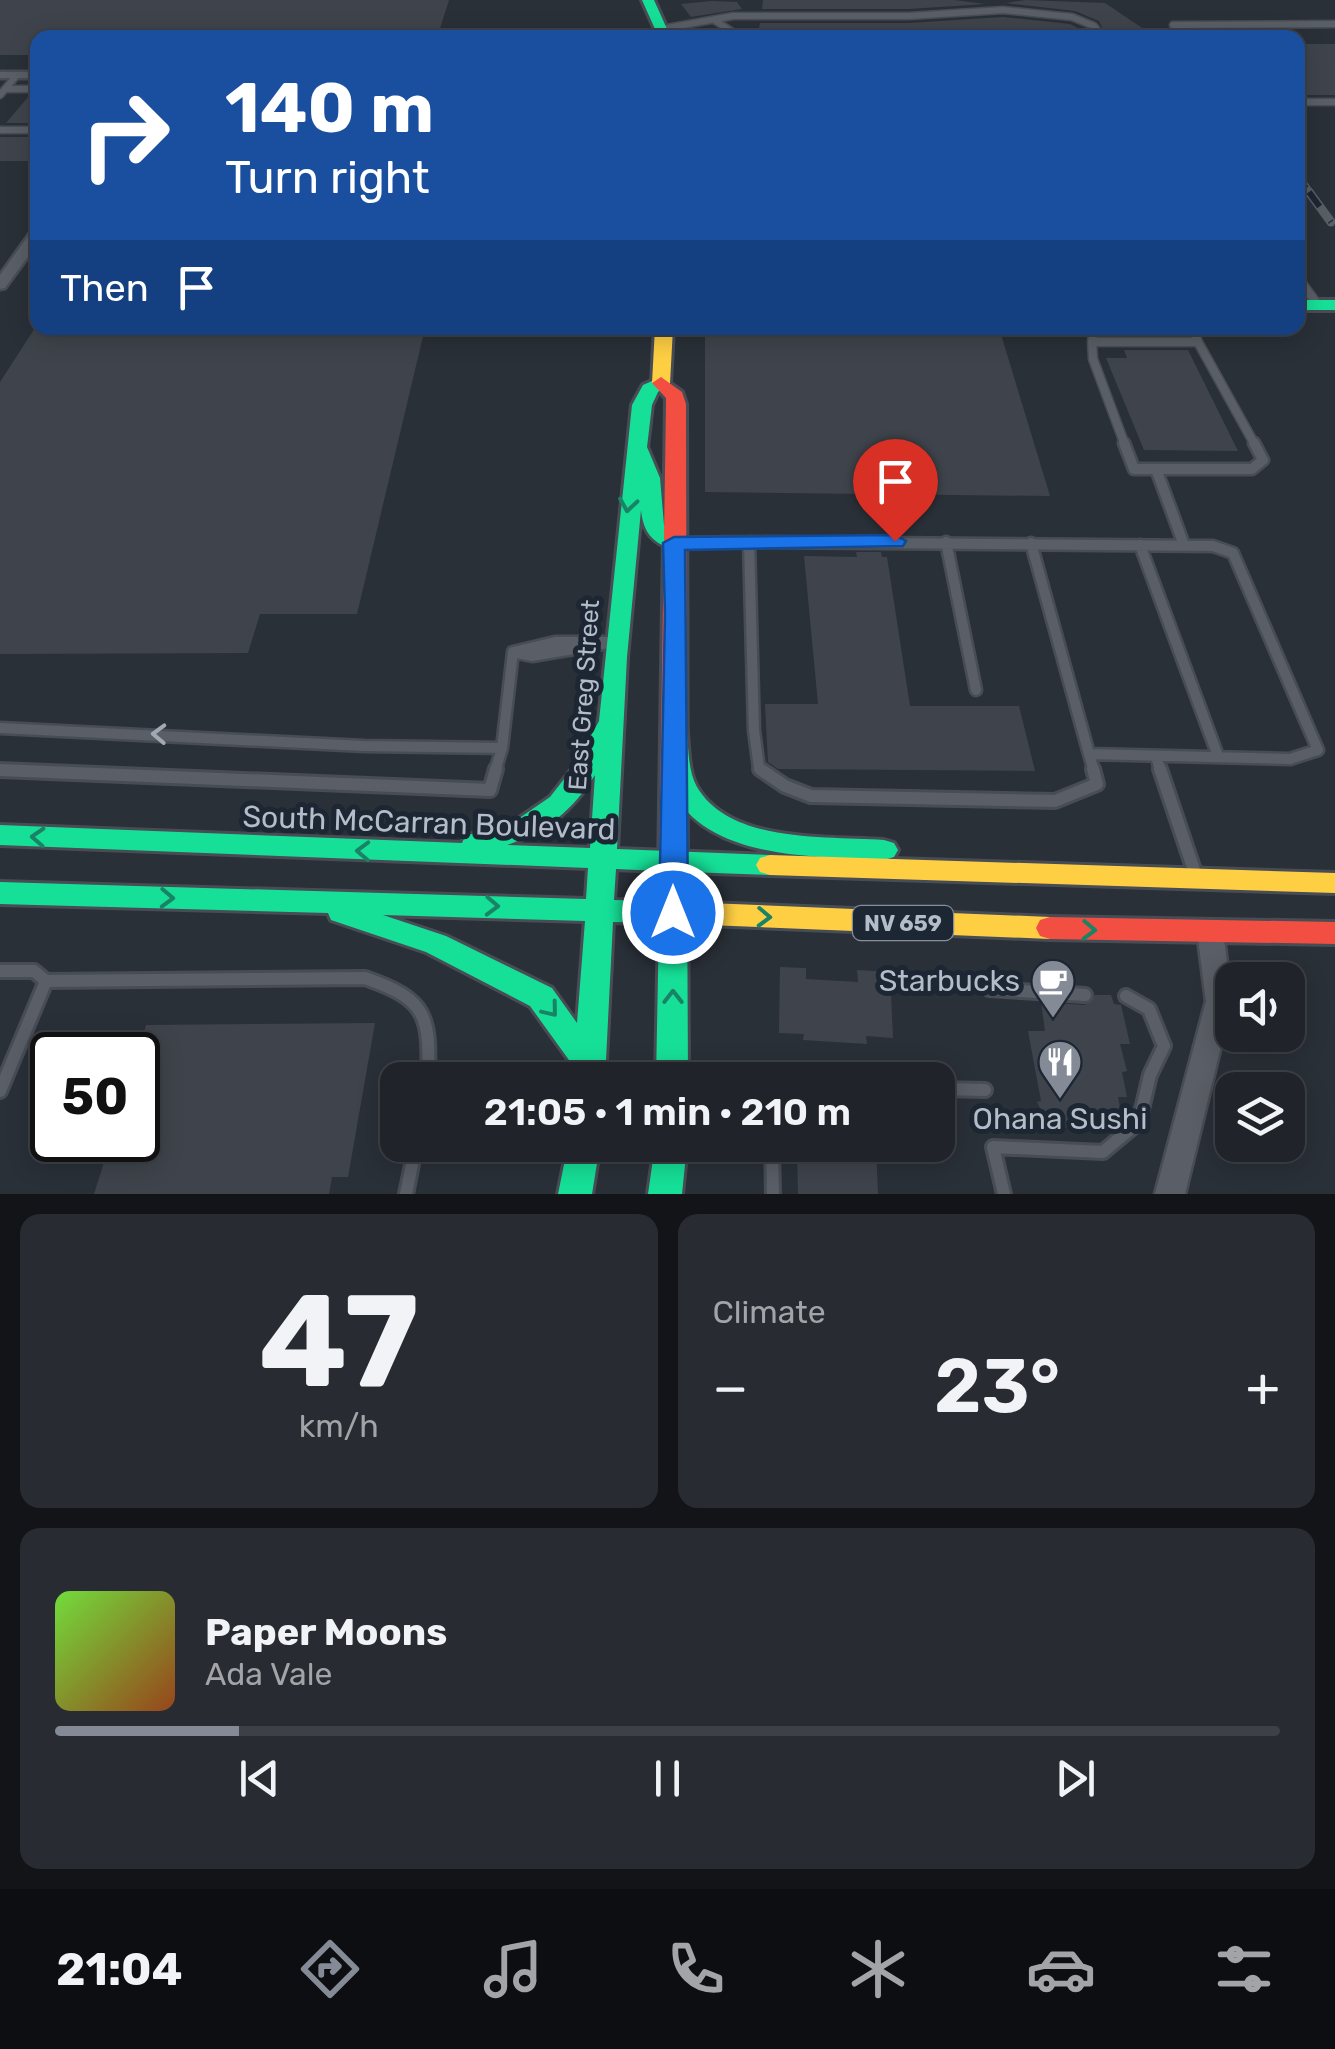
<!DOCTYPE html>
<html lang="en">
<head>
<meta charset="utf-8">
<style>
  body { margin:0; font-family:Rubik,sans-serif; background:#282c32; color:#f1f3f6; height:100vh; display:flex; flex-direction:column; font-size:38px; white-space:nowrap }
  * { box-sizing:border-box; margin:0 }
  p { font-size:32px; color:#a2a4a8 }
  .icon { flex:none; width:55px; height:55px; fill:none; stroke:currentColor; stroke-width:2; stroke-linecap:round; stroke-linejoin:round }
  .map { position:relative; height:1194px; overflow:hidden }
  .panel { display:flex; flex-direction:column; gap:20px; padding:20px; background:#121417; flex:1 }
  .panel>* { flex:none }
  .guide { position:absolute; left:30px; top:30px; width:1275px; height:305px; border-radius:20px; box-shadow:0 5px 25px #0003,0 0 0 2px #3d4147; background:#1a4fa0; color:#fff; overflow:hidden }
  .controls { position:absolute; left:1215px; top:962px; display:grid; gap:20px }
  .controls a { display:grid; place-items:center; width:90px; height:90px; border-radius:20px; background:#20242a; box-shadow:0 5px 25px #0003,0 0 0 2px #3d4147; font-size:50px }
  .speed { position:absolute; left:30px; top:1032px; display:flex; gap:20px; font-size:50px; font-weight:700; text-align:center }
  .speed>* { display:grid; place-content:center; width:130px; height:130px; border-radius:50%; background:#20242a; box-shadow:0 5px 25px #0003,0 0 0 2px #3d4147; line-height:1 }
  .speed .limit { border:5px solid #111; border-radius:15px; background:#fff; color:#111 }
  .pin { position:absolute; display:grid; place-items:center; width:85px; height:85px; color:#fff; margin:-102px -42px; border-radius:50% 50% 50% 0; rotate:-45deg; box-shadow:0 0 10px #0007 }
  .pin .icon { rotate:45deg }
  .me { position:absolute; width:110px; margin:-55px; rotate:0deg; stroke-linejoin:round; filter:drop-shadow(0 0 8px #0008) }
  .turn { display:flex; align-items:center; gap:35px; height:210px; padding:0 30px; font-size:45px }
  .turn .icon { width:130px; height:130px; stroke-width:2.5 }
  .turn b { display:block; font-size:70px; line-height:85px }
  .then { display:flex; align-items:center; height:95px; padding:0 30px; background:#0003; gap:20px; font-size:38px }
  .big { font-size:75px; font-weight:600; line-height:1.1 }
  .panel .card { flex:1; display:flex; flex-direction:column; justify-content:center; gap:15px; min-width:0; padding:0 35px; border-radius:20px; background:#282c32 }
  .panel .dial { align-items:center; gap:0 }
  .dial b { font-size:130px; line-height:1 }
  .song { display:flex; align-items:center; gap:30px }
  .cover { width:120px; height:120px; border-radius:15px; background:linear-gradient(135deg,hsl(100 70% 55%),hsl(20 70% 35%)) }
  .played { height:10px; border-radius:5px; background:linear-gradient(90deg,#848b96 15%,#3d4147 15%) }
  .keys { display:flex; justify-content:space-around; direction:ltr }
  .heat { display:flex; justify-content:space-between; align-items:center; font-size:55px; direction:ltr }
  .panel .tiles { flex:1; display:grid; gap:20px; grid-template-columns:1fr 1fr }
  .card:last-child { grid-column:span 2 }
  .trip { position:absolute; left:380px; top:1062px; width:575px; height:100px; border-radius:20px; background:#20242a; box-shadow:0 5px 25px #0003,0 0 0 2px #3d4147; font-weight:600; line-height:100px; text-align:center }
  .tab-bar { display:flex; height:160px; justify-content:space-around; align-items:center; background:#0d0e11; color:#a2a4a8 }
  .tab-bar .icon { width:70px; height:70px }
  .tab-bar .active { color:#848b96 }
  .tab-bar b { font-size:45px; color:#f1f3f6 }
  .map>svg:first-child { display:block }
</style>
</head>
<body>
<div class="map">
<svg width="1335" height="1194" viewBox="0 0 1335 1194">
  <rect width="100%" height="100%" fill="#2a3038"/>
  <path fill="#3f444c" d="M0 0H449L437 38H38V55H0Z
    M763 0H954L985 4 909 9H762Z
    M1025 0 1105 3 1157 38H1107L1099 21 1075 11 1006 3Z
    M712 1 737 2 742 9 691 17 681 4Z
    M1003 17 1070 24 1092 35 787 38 759 28 760 23H909Z
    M1298 44H1335V95H1298Z
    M29 96H38V123H6Z
    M0 137H38V161H0Z
    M35 328H425L357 614H260L248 653 0 654V382Z
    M705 328 1000 331 1050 496 705 492Z
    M1124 350H1188L1238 451 1144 450 1106 358H1127Z
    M856 552H881L882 557H887L910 706H1019L1035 771 778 769 768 762 765 704H818L804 556 857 557Z
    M780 967 806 968V979L858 982 857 970 890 972 893 1038 866 1036 867 1044 803 1040 804 1034 779 1033Z
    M1095 995H1111L1114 1004 1121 1005 1130 1044H1120L1127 1071 1122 1072 1127 1097H1118L1123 1122 1085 1121V1128L1049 1127 1037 1102 1041 1101 1028 1031H1045L1041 1002 1085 1005Z
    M375 1023 348 1177H332L329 1194H94L111 1140H138V1053L146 1025Z
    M797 1145H876L878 1194H798Z"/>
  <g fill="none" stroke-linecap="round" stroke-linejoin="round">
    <defs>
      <path id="lane-far3" d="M714 20 742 38
        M661 29 733 16H909L1003 10 1072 17 1094 26 1101 35 1098 38
        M1178 38 1173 25 1335 24
        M5 89H38
        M0 95 17 75
        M1298 102H1335
        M0 130H38"/>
      <path id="lane-far2" d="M1298 278 1318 305
        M1094 328 1092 342H1198L1193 328
        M1092 342 1093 359 1125 445
        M1198 342 1255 445"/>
      <path id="lane-far1" d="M1124 443 1134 469H1156L1184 545
        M1156 469H1252L1263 460 1254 443
        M749 542 1213 546 1233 553 1318 750 1290 759 1089 754 1094 771
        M749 542 754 731 759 768 764 771
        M946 542 976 690
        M675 543 749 542
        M1031 543 1089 754
        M1140 545 1218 756
        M555 642H615L532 656 513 652Z
        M0 728 364 746 502 748
        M1156 757 1161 771
        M0 770 35 771
        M495 771 502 748 513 652"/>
      <path id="lane" d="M760 769 785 786 811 796 1055 801 1097 784 1093 769
        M1160 769 1195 873
        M0 770 490 790 496 769
        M0 971H34L46 981
        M989 989 1085 995
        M938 1089 985 1090
        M0 1091 46 981 365 978C428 1000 430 1016 428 1080
        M772 1145 773 1194
        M406 1194 416 1145
        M1004 1194 993 1147 1103 1152 1139 1122 1150 1075 1164 1046 1149 1009 1126 996"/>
      <path id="street" d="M0 72H38V78H0Z
        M38 228V243L5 288 0 289V275L33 229Z
        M1210 921 1219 924 1223 931 1232 1001 1185 1194H1155L1206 1001 1197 931 1201 924Z"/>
      <path id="fast" d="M642 0H654L671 38H659Z
        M1298 300H1335V310H1298Z
        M661 377 670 383 658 392 652 405 647 447 660 478 664 525 685 543 674 549C653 544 643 532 641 510L627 657 617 849 770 855 780 858 784 865 780 872 770 875 687 872 688 1080H656L659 923 613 922 605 1080H573L574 1067 530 1006 426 952 331 920 328 913 0 904V882L586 899 588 868 0 845V825L462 843 465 836 515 821 550 797 575 765 599 721 632 405 643 385ZM595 775 590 848 507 845C547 831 572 811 595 775ZM616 869 659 871V901L614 900ZM383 915 585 921 577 1023 552 988 446 936Z
        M674 718 683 720 686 726C689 745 687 769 697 787 731 844 827 836 884 840L894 843 898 850 894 857 884 860C815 856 706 861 671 788 662 769 664 746 662 726L665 720Z
        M568 1145H600L592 1194H558Z
        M655 1145H687L682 1194H648Z"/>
      <path id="slow" d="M655 328H673L670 383 661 389 652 383Z
        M770 855 1335 873V893L770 875 760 872 756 865 760 858Z
        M659 901 1050 917 1060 920 1064 928 1060 936 1050 939 659 923 649 920 645 912 649 904Z"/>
      <path id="jam" d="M661 377 682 392 686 404 687 870 683 877 673 880 663 877 659 870 666 404V398L652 383Z
        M1050 917 1335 922V944L1050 939 1040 936 1036 928 1040 920Z"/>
    </defs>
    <use href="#lane-far3" stroke="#484c55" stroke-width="9"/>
    <use href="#lane-far2" stroke="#484c55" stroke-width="11"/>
    <use href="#lane-far1" stroke="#484c55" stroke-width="15"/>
    <use href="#lane" stroke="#484c55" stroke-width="18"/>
    <use href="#street" stroke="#484c55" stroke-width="5"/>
    <use href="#fast" stroke="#484c55" stroke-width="6"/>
    <use href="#slow" stroke="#484c55" stroke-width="6"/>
    <use href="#jam" stroke="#484c55" stroke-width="6"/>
    <use href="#lane-far3" stroke="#5a5e66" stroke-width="6"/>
    <use href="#lane-far2" stroke="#5a5e66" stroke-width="8"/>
    <use href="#lane-far1" stroke="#5a5e66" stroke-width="10"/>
    <use href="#lane" stroke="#5a5e66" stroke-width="12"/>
    <use href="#street" fill="#5a5e66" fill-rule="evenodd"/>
    <use href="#fast" fill="#16e098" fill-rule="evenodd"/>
    <use href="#slow" fill="#ffcf43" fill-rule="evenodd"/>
    <use href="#jam" fill="#f24e42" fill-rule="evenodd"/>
    <defs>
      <path id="rail-far1" d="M1298 177 1311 194"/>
      <path id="rail" d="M1309 192 1331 222"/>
    </defs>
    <use href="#rail-far1" stroke="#595d64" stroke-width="8"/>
    <use href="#rail" stroke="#595d64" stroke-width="9"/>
    <use href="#rail-far1" stroke="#1d2633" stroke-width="5" stroke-dasharray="14" stroke-linecap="butt"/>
    <use href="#rail" stroke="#1d2633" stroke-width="6" stroke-dasharray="18" stroke-linecap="butt"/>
  </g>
  <defs><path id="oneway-chevron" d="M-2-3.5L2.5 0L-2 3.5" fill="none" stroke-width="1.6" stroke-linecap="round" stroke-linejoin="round" transform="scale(2.5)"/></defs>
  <g stroke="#1a8366">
    <use href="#oneway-chevron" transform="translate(628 505) rotate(99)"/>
    <use href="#oneway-chevron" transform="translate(38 837) rotate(-177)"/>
    <use href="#oneway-chevron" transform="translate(363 851) rotate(-178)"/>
    <use href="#oneway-chevron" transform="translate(167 898) rotate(2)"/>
    <use href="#oneway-chevron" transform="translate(492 906) rotate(2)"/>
    <use href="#oneway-chevron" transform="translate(764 917) rotate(2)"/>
    <use href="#oneway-chevron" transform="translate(1089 930) rotate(2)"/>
    <use href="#oneway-chevron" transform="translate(673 997) rotate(-90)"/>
    <use href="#oneway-chevron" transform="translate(551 1010) rotate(51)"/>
  </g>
  <use stroke="#a2a9b5" href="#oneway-chevron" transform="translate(159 734) rotate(-178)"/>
  <path fill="#1a73e8" stroke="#114b97" stroke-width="2.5" d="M895 535 906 541 903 546 685 550 688 913 683 921 673 924 663 921 659 913 665 614 663 543 674 537Z"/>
  <defs>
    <symbol id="cafe-pin" viewBox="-11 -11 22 30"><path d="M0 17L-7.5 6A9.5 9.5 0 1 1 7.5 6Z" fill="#848b96" stroke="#1d2633"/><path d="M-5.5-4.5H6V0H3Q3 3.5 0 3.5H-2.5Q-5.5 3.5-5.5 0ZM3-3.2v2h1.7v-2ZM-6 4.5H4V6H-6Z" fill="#fff"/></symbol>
    <symbol id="restaurant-pin" viewBox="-11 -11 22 30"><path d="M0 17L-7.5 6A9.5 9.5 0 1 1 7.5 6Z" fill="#848b96" stroke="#1d2633"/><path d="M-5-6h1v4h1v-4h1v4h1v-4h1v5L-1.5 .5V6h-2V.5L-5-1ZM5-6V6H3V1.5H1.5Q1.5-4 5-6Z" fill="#fff"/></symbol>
  </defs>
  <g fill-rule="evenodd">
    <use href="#cafe-pin" x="1028" y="956" width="50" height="68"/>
    <use href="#restaurant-pin" x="1035" y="1037" width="50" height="68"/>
  </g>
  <g text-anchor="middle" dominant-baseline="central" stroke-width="10" stroke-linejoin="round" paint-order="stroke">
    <rect fill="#1d2633" stroke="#878f9c" stroke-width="2.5" x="853" y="906" width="100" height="34" rx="8"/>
    <g font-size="22" font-weight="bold" fill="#b4bcc9">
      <text x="903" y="923">NV 659</text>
    </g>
    <g font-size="25" fill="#b4bcc9" stroke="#1d2633">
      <text transform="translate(584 695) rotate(-86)">East Greg Street</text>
    </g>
    <g font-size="30" fill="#b4bcc9" stroke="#1d2633">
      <text transform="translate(429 823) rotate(2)">South McCarran Boulevard</text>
    </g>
    <g font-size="30" fill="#b4bcc9" stroke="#1d2633" text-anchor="end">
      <text x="1020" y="981">Starbucks</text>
      <text x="1060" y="1119" text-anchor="middle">Ohana Sushi</text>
    </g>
  </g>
</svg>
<div class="controls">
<a><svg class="icon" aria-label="sound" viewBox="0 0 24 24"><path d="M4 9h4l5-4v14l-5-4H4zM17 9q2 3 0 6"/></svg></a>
<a><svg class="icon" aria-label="layers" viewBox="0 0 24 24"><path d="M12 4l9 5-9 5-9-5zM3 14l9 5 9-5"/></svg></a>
</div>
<div class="speed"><div class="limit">50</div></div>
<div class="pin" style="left:895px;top:541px;background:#d93025"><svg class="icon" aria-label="arrive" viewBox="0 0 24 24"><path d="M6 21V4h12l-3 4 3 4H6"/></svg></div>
<svg class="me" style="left:673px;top:913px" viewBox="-20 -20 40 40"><circle r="17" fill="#1a73e8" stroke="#fff" stroke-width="3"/><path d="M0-11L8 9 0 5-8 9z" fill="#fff"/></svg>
<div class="trip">21:05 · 1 min · 210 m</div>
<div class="guide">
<div class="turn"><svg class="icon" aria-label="right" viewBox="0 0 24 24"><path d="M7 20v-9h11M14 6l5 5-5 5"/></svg><div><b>140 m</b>Turn right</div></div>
<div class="then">Then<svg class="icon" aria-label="arrive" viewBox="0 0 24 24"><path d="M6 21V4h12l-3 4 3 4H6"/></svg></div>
</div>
</div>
<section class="panel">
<div class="tiles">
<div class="card dial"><b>47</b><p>km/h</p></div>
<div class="card"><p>Climate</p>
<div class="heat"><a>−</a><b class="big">23°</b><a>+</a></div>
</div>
<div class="card">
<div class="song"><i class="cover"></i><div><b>Paper Moons</b><p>Ada Vale</p></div></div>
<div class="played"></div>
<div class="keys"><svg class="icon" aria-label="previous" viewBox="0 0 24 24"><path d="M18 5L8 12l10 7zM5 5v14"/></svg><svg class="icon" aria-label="pause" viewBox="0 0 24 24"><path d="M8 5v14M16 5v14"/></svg><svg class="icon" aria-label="next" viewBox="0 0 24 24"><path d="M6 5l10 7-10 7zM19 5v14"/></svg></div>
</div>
</div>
</section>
<nav class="tab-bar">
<b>21:04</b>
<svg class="icon active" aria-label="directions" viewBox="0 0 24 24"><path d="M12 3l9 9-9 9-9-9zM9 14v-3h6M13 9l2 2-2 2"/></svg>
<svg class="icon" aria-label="music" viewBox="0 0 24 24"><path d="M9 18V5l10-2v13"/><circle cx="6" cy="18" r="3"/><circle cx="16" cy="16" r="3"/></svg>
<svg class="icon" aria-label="phone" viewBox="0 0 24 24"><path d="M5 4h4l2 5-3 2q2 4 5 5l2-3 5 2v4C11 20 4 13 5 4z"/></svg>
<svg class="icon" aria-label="climate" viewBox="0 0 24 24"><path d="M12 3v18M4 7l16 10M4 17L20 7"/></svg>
<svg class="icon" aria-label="car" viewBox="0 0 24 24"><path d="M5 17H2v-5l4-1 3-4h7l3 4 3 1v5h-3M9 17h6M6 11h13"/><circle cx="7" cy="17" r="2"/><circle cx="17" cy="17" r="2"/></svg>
<svg class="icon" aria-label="filters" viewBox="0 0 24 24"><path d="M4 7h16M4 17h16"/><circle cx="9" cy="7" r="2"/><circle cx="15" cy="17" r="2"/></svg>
</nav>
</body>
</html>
